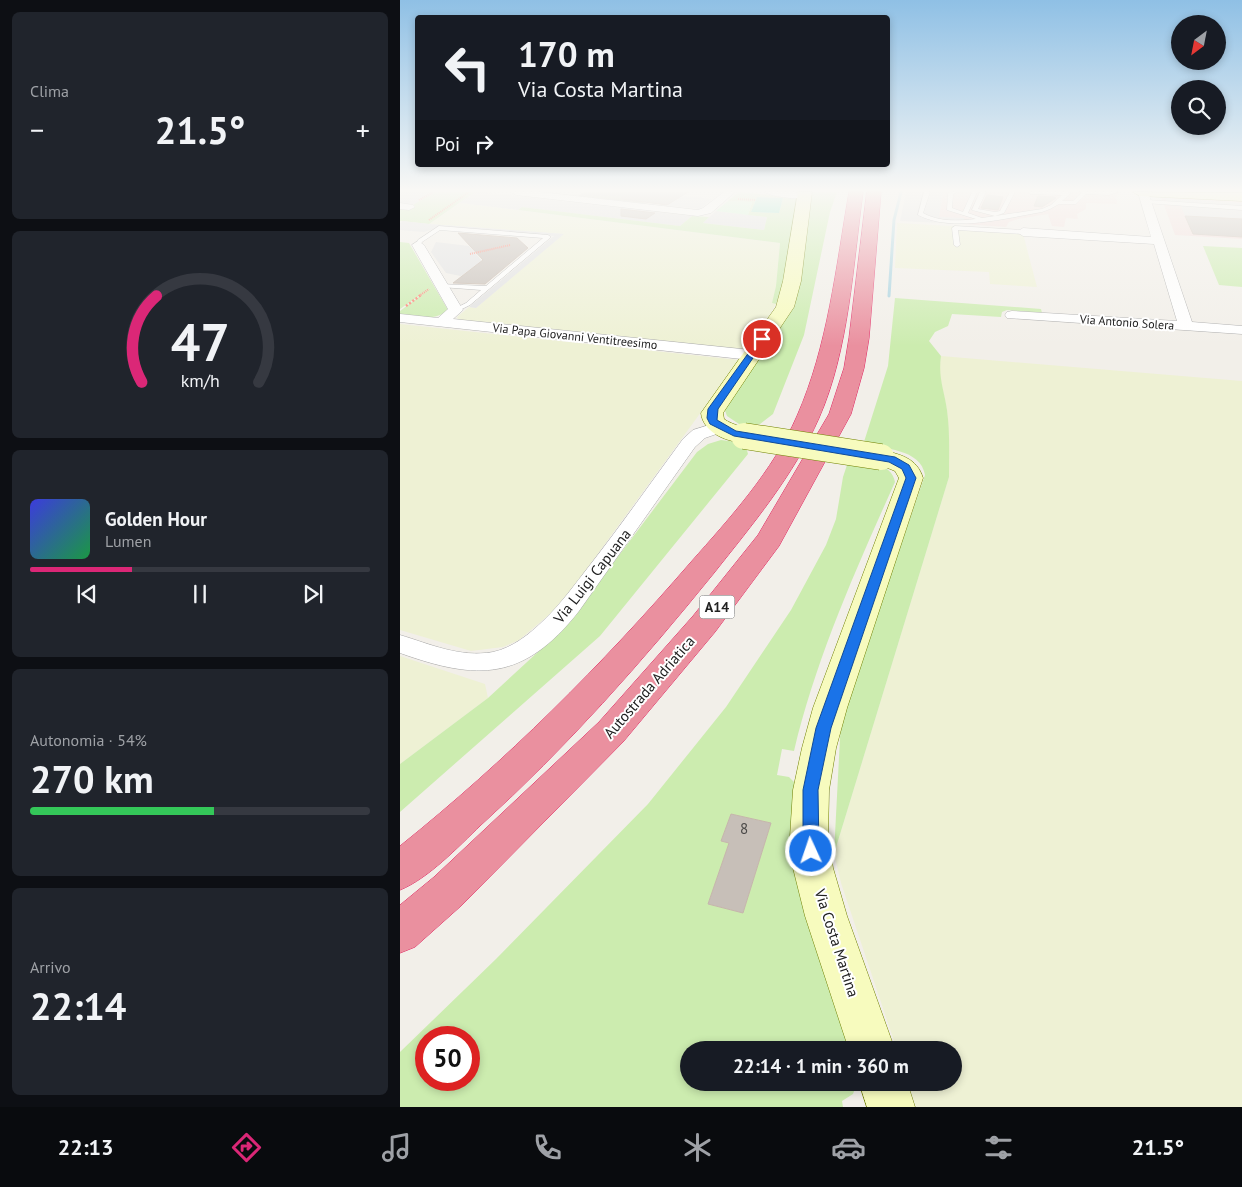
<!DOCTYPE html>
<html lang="it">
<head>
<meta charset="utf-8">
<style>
  body { margin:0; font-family:"PT Sans",sans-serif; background:#20242c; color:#f1f3f6; height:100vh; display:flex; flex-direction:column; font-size:19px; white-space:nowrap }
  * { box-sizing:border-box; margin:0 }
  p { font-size:16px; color:#9ea1a6 }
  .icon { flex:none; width:28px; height:28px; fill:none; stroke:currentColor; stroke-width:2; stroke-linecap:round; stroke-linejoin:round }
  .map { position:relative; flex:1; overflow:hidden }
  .panel { display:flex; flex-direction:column; gap:12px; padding:12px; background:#0d0f14; width:400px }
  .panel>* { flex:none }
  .guide { position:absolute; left:15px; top:15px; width:475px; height:152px; border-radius:5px; box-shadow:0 2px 8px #0003; background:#171b24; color:#f1f3f6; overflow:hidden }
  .needle { width:32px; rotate:212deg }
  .controls { position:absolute; left:771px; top:15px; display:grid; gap:10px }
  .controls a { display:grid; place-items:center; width:55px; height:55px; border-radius:50%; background:#171b24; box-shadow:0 2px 8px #0003; font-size:25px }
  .speed { position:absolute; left:15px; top:1026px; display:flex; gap:10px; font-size:25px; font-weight:700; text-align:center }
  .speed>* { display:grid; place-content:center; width:65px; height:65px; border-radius:50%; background:#171b24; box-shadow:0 2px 8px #0003; line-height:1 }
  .speed .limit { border:8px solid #d22; background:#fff; color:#111 }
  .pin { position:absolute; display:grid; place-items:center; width:42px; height:42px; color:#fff; margin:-21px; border:2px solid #fff; border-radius:50%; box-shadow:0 1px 5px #0007 }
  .me { position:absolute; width:55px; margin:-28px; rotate:357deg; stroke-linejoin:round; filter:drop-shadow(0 0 4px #0008) }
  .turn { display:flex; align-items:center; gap:18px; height:105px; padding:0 20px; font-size:22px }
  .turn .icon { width:65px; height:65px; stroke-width:2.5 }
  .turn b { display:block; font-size:35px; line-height:42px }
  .then { display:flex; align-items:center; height:48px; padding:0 20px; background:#0003; gap:10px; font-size:19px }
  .big { font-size:38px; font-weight:700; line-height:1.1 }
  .panel .tile { flex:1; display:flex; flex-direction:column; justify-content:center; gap:8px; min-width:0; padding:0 18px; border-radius:8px; background:#20242c }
  .panel .dial { align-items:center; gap:0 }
  .dial svg { height:130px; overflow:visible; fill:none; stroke:#363941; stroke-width:7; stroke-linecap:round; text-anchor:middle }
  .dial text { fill:#f1f3f6; stroke:none }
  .song { display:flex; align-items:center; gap:15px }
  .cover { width:60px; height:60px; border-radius:8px; background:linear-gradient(135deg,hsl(240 70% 55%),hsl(140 70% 35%)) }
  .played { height:5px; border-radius:2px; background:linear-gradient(90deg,#db2777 30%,#363941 30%) }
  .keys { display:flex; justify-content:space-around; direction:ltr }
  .heat { display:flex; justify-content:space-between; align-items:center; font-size:28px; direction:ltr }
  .charge { height:8px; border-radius:4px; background:linear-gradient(90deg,#34c759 54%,#363941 0) }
  .trip { position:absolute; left:280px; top:1041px; width:282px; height:50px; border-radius:25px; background:#171b24; box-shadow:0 2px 8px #0003; font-weight:700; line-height:50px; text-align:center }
  .dock { display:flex; height:80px; justify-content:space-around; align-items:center; background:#090b0e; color:#9ea1a6 }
  .dock .icon { width:35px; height:35px }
  .dock .on { color:#db2777 }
  .dock b { font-size:22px; color:#f1f3f6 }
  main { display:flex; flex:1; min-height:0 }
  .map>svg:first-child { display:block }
</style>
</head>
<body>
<main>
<section class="panel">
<div class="tile"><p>Clima</p>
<div class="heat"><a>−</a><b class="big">21.5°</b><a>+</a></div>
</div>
<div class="tile dial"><svg viewBox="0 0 100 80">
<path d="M14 69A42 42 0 1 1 86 69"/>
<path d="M14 69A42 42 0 0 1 23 16" stroke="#db2777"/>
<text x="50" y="56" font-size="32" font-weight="700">47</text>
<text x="50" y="72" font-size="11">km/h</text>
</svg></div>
<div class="tile">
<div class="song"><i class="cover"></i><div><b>Golden Hour</b><p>Lumen</p></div></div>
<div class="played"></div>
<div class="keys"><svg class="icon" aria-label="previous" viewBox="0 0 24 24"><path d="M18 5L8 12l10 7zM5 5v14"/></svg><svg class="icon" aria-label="pause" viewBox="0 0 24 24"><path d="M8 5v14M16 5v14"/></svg><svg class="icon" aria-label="next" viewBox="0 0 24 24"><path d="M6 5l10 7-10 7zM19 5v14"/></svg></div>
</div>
<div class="tile"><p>Autonomia · 54%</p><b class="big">270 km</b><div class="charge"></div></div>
<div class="tile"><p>Arrivo</p><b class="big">22:14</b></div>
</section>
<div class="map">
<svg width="842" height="1107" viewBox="0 0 842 1107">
  <rect width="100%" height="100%" fill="#f2efe9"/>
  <path fill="#e0dfdf" d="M0 192H35L12 206 0 205Z
    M75 192H82L292 216 280 226 122 207 118 210 60 203Z
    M316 211 367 217 364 230 303 223Z"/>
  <path fill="#f3dad8" d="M543 192H719L716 197 717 204 686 203V209L677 214 678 219 666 218 664 227 652 226 648 214 618 219 609 222 606 227 563 224 564 219 539 217Z
    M760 194 842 199V239L775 235Z"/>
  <path fill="#c7c7b3" d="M184 192H260L243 203 178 196Z"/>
  <path fill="#eef1d4" d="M60 203 380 243 376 286 372 303 376 304 348 352 58 320 57 317 69 307 76 308 163 234 29 224Z
    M497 223 622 230 637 287 590 284 589 272 495 268Z
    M0 324 339 360 175 585 150 614 119 640 103 647 71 651 0 630Z
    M541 356 842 381V1107H516L508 1083 554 1082V1050H497L441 883 434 854 549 477V442L547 410 539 372Z
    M0 656 85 684 88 698 0 764Z"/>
  <path fill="#ccecaf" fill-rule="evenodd" d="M35 192H75L29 224 0 221V209H6Z
    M339 192 399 198 387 273 376 304 372 303 376 286 380 243 118 210 122 207 280 226 292 216 309 217 303 223 364 230 367 217 348 215 352 202 328 201ZM357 197 383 198 379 213 351 212Z
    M410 192H437L430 212 404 335 373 414 360 424 342 426 327 416 324 408 395 306 403 257 411 204Z
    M0 242 9 243 48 310C34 322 18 316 0 314V311L32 287 0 309Z
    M803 246 842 248V287L819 285Z
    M495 298 641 309 642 313 607 310 602 312 601 317 552 314 548 326 535 332 529 341 541 356C538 378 544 389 547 410 550 432 549 454 549 477L434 854 441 719 525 475C521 449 483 448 463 445L488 366Z
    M321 440 345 443 348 454 200 636 0 812V764L88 698 164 628 297 452 308 444Z
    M449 459C465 463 492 462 495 482 456 569 416 658 394 751L382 749 377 775 389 777 395 783 454 1050H289V1082L457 1083 453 1094 442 1101 443 1107H0V1052L96 959 248 804 326 707 391 610 426 545 436 519 443 477ZM331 814 371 823 343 913 308 904 329 843 321 841ZM26 1038H69V1080H26Z"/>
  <path fill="#c7fbcc" d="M328 201 352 202 348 215 316 211Z"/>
  <path fill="#86e2c0" d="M357 197 383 198 379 213 351 212Z"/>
  <path fill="#e2e2e2" d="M506 192H543L539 217 564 218 563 224 500 221Z
    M276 195 312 199 300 209 263 205Z
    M765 198 842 203V219L785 216 781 206 767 205Z
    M3 221 29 224 164 234 76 308 69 307 154 236 41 227 24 232 0 230V223Z
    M36 242 69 246 82 261 61 276 46 273 31 252Z"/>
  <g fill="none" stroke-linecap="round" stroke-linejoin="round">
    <path stroke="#a9d3e0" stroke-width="3" d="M489 296 494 220 501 192"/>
  </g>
  <path fill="#c7bfb8" stroke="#c5b6aa" d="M223 192H288L267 205 222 199Z
    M587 195 603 197 598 210 581 208Z
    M638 196 654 197 656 198 642 207 634 206Z
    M221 209 255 213 246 219 221 216Z
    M785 216 842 219V237L793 234Z
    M58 233 117 238 128 248 85 284 53 283 83 260Z
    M331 814 371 823 343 913 308 904 329 843 321 841Z"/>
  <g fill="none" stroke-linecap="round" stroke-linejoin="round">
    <defs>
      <path id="lane" d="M524 192H530L523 213C539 222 558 221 576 219L547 210 548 193 550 192H557L553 194 552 208 563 212 572 192H577L568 213 582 218 642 209 651 205 662 195 630 194 628 192H668L671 193 662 201H673L681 193 679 192H718L709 195 686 194 676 204H659L650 209 642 212C606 218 553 233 518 215Z
        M580 192H586L578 209 595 212 600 211 610 192H615L604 213 595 216 572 210Z
        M747 200 842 206V210L745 203Z
        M39 226 148 235 151 237 70 305 56 312 54 311V309L66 303 81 290 41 287 38 285 39 284 86 286 143 238 40 230 22 242 20 246H16L18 240Z
        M555 226 623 230 626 232 623 234 558 230 560 245 557 247 554 245 552 228Z"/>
      <path id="street" d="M111 192H140L298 210 303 208 324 192H335L311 213 298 216 116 195Z
        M365 192H394L409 194 410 196C404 201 371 197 365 192Z
        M738 192H748L792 322 842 326V334L607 318 605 315 607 312 612 311 777 321 754 244 623 236 617 232 623 228 751 237Z
        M0 203 13 205 15 207 9 210 0 209Z
        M18 241 24 245 63 310 53 319 351 350 356 352 359 355 356 358 351 360 0 322V314L38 318 48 309 12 245Z
        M319 422 325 423 328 427 325 431 305 438 295 447 179 611C124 681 78 681 0 653V635C30 644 60 658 93 652 112 648 130 634 144 620 161 604 175 584 190 565 222 524 252 481 283 439L293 430Z"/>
      <path id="secondary" d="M398 192H412L401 281 394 307 323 413 324 419C333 426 350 427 356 436L352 441C333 446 303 434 301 413L376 307 383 281Z
        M733 192 842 193V201L740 196Z
        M481 450C500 454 517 458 523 478L447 708 436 748 429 790 428 837 433 868 447 916 495 1050H449L405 916 393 868 390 837 393 790 402 748 413 708 499 478 495 471 473 462 469 457 473 452Z
        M459 1082H507L515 1107H467Z"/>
      <path id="highway" d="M449 192H463C453 265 449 350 419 418 394 475 352 525 314 573 242 662 166 748 81 825 58 847 29 878 0 890V846C106 761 202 665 291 562 330 518 373 471 397 416 428 346 436 267 449 192Z
        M467 192H481L469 338 464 368 451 414 379 546 315 632 223 742 62 905 15 947 0 953V905L34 877 199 722 293 616 358 535 429 414 444 368 449 338Z"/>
    </defs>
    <use href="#lane" stroke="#a9a9a9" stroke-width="1"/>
    <use href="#street" stroke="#a9a9a9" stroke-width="1"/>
    <use href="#secondary" stroke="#708002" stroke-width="1"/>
    <use href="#highway" stroke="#e02662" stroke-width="1"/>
    <path stroke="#fd806f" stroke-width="2" stroke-dasharray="1 1" stroke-linecap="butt" d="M338 199 356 200
      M19 200 33 192
      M29 220 69 192
      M70 254 110 245
      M19 296 29 289"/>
    <path stroke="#fd806f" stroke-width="2.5" stroke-dasharray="2 2" stroke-linecap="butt" d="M6 306 21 295"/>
    <use href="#lane" fill="#fff" fill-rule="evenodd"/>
    <use href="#street" fill="#fff" fill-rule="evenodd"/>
    <use href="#secondary" fill="#f7fbbe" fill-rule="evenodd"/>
    <use href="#highway" fill="#ea909f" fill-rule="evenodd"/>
    <defs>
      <path id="secondary-bridge" d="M344 436 481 457"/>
    </defs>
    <use href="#secondary-bridge" stroke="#708002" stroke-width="27" stroke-linecap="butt"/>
    <use href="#secondary-bridge" stroke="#f7fbbe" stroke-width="26"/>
  </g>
  <linearGradient id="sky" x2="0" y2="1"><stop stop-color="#8fc0e5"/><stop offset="0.55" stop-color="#f9f8f5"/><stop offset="1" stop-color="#f9f8f5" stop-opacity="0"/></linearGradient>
  <rect width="842" height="346" fill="url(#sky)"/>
  <path fill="#1a73e8" stroke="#114b97" d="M360 337 366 339 318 409 317 420 336 431 495 457 509 465 516 478 431 728 418 790 419 851 416 856 411 859 405 856 403 851V790L416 728 506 478 502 469 489 462 334 436 310 424 307 418 308 409Z"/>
  <g text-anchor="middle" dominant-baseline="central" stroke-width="4" stroke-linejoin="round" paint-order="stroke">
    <g font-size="12" fill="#222" stroke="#fff">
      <text transform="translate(727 322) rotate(4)">Via Antonio Solera</text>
      <text transform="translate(175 336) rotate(6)">Via Papa Giovanni Ventitreesimo</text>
    </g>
    <rect fill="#fff" stroke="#646464" stroke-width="1" x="299.5" y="595.5" width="35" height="23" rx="4"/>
    <g font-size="14" font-weight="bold" fill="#222">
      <text x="317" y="607">A14</text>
    </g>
    <g font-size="15" fill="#222" stroke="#fff">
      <text transform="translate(192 576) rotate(-52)">Via Luigi Capuana</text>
      <text transform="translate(249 687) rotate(-49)">Autostrada Adriatica</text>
      <text transform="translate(437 943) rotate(72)">Via Costa Martina</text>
    </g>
    <g font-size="15" fill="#4b4948">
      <text x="344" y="828">8</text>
    </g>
  </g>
</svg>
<div class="controls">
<a><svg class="needle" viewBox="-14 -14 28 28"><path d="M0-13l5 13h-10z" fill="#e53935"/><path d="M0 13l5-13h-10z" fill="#9ea1a6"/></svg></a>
<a><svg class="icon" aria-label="search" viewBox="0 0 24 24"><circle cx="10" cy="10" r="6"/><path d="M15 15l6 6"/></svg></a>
</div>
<div class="speed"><div class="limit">50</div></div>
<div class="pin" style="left:362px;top:339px;background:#d93025"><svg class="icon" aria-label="arrive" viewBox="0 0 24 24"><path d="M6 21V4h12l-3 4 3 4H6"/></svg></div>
<svg class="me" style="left:411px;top:851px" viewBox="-20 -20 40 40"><circle r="17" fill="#1a73e8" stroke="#fff" stroke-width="3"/><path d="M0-11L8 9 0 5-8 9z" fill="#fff"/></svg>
<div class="trip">22:14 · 1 min · 360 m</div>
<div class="guide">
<div class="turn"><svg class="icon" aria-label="left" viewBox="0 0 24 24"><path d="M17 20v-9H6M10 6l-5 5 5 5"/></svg><div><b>170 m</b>Via Costa Martina</div></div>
<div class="then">Poi<svg class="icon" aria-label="right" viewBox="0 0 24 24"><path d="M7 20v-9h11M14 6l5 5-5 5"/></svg></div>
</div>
</div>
</main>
<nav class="dock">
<b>22:13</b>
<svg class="icon on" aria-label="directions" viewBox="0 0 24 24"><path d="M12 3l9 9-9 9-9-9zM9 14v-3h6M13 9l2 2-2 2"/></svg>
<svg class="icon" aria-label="music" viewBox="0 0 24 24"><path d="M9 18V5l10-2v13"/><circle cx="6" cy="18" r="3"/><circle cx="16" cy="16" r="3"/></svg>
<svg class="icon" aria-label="phone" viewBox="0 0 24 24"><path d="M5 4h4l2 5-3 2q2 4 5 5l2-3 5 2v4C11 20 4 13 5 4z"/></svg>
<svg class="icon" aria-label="climate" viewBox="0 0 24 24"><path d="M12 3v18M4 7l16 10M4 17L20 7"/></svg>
<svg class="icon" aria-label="car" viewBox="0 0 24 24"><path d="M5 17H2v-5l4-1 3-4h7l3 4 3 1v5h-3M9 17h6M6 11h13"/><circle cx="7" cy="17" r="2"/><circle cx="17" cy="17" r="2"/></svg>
<svg class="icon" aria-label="filters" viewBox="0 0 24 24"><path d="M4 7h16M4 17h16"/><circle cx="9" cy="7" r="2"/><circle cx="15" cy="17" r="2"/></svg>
<b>21.5°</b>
</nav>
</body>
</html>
